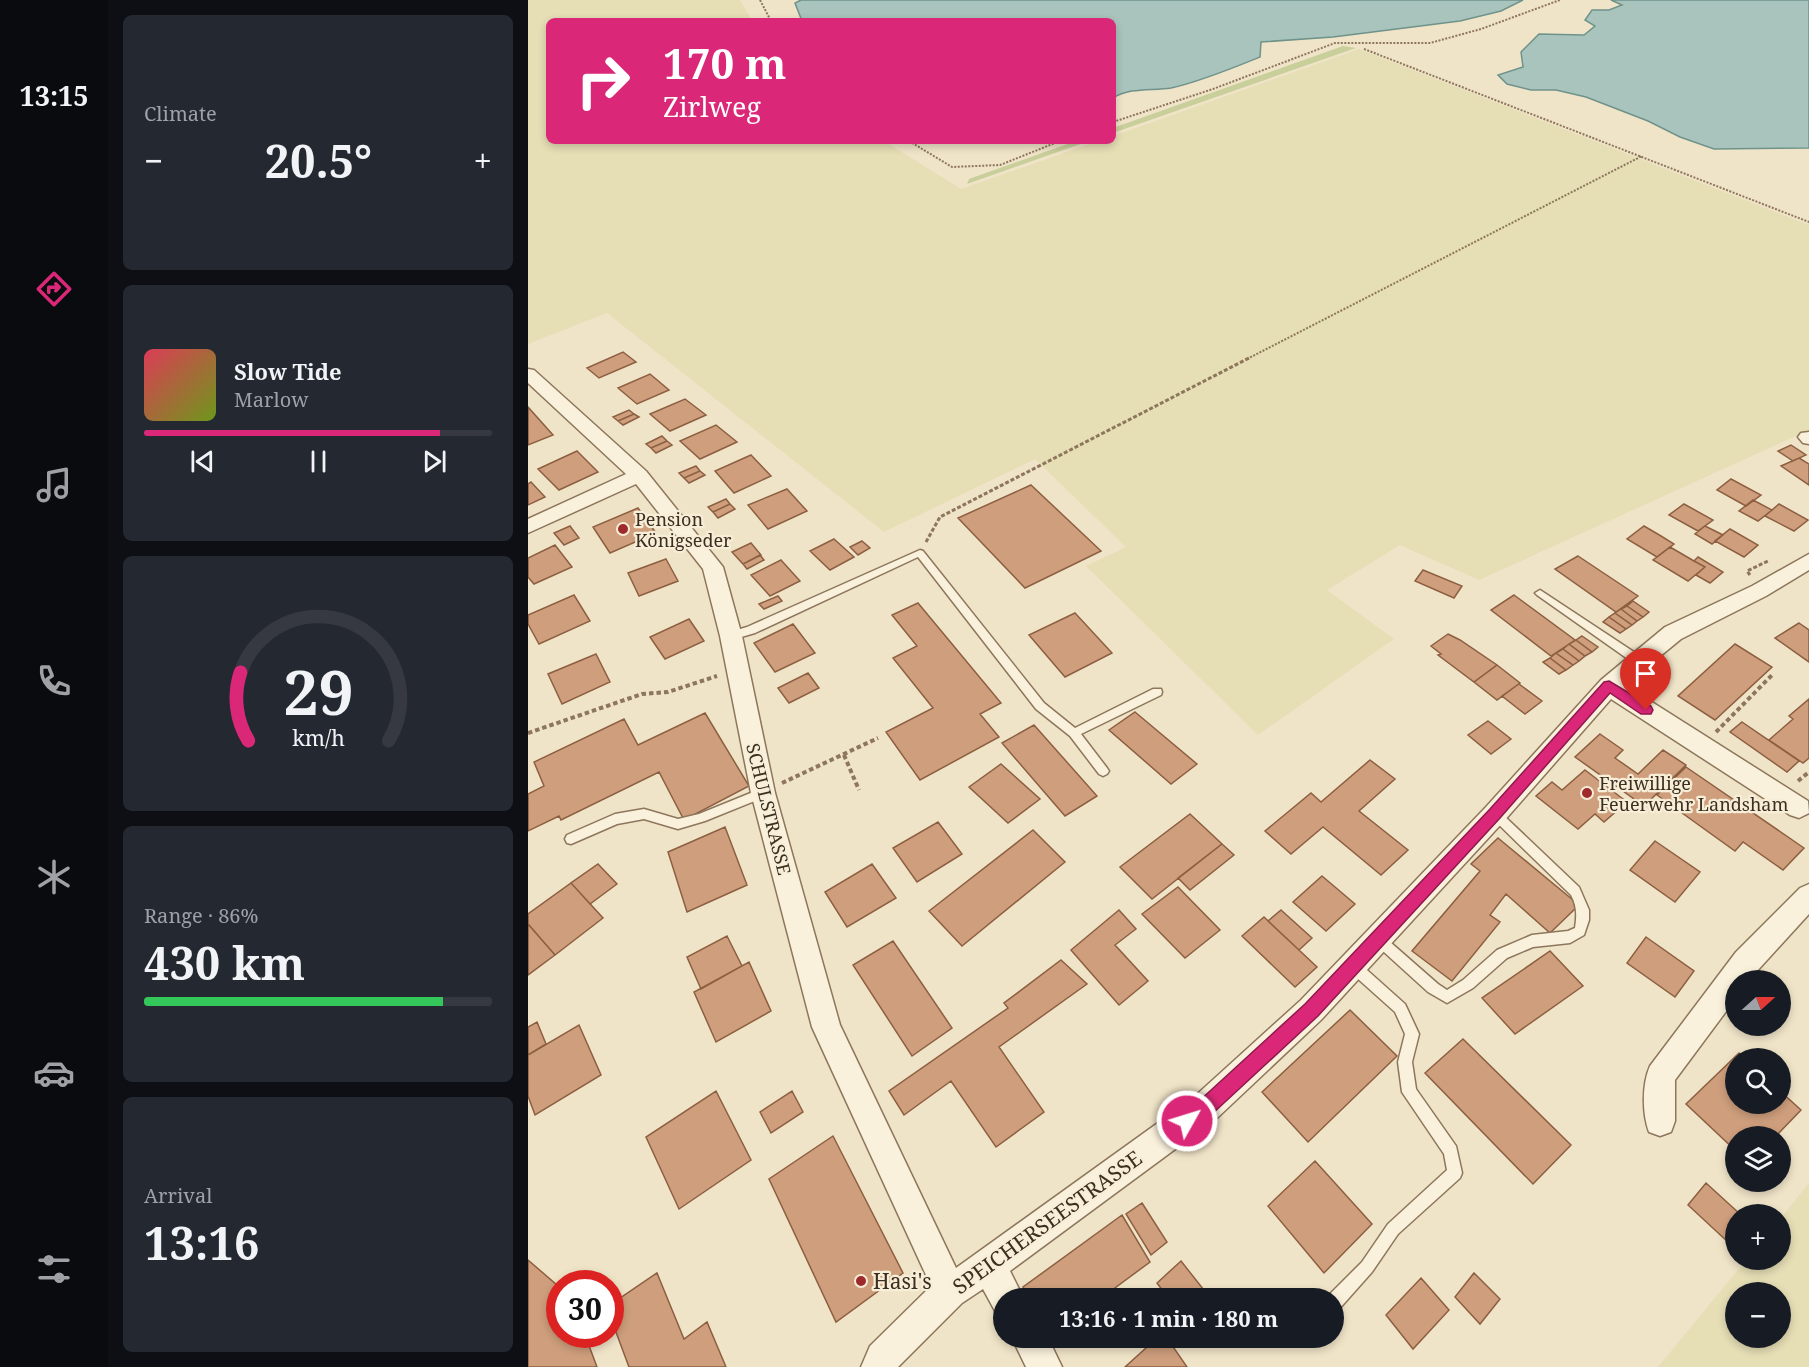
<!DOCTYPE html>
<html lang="en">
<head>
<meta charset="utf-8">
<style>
  body { margin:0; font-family:"Noto Serif",serif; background:#242831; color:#f1f3f6; height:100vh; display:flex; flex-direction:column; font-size:22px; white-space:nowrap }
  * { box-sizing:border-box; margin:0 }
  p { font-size:20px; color:#9ea1a6 }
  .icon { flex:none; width:33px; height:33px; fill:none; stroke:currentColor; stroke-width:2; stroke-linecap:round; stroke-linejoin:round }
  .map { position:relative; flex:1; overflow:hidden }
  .drawer { display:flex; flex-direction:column; gap:15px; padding:15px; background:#0d0f14; width:420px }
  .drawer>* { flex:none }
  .banner { position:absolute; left:18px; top:18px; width:570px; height:126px; border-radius:9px; box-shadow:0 3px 9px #0003; background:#db2777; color:#fff; overflow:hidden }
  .needle { width:39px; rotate:69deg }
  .fabs { position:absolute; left:1197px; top:970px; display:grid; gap:12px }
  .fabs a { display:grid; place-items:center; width:66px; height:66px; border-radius:50%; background:#171b24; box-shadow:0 3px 9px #0003; font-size:30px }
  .speed { position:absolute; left:18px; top:1270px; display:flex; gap:12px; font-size:30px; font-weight:700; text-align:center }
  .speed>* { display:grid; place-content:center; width:78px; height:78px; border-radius:50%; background:#171b24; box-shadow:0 3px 9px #0003; line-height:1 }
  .speed .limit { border:9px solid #d22; background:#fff; color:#111 }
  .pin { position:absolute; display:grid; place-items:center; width:51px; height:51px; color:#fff; margin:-62px -26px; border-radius:50% 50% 50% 0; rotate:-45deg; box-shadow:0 0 6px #0007 }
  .pin .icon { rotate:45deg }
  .me { position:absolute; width:66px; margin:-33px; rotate:51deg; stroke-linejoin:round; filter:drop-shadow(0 0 4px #0008) }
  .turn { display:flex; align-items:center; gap:21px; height:126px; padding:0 18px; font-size:27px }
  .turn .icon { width:78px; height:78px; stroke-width:2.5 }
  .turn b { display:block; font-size:42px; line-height:51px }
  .big { font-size:45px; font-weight:700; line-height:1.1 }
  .drawer .card { flex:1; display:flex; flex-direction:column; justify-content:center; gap:9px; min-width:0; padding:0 21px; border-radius:9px; background:#242831 }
  .drawer .dial { align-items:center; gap:0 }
  .dial svg { height:156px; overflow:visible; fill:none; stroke:#363941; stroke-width:7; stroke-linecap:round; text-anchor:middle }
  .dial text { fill:#f1f3f6; stroke:none }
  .song { display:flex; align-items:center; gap:18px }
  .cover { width:72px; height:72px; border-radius:9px; background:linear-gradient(135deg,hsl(350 70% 55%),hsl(80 70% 35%)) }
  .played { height:6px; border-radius:3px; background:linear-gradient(90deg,#db2777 85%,#363941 85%) }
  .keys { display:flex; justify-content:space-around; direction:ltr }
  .heat { display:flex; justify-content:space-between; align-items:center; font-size:33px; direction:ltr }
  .charge { height:9px; border-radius:4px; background:linear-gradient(90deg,#34c759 86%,#363941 0) }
  .trip { position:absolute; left:465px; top:1288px; width:351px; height:60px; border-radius:30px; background:#171b24; box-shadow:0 3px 9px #0003; font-weight:700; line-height:60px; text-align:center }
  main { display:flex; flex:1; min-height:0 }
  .tab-bar { display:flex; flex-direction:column; width:108px; justify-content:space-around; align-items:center; background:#090b0e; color:#9ea1a6 }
  .tab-bar .icon { width:42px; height:42px }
  .tab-bar .active { color:#db2777 }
  .tab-bar b { font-size:27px; color:#f1f3f6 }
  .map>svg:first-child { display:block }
</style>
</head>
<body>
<main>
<nav class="tab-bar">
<b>13:15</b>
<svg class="icon active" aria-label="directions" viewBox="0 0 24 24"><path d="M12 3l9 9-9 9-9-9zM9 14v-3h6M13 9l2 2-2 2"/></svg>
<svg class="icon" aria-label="music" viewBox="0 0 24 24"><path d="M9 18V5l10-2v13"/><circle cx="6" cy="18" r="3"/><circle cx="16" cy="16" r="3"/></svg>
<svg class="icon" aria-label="phone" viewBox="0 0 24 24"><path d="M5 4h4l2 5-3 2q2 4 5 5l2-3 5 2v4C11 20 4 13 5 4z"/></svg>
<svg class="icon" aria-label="climate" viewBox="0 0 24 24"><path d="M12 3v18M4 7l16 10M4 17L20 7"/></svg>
<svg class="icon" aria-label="car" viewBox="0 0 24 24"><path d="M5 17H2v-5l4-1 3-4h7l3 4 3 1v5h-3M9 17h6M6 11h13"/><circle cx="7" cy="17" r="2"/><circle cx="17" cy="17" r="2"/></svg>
<svg class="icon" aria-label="filters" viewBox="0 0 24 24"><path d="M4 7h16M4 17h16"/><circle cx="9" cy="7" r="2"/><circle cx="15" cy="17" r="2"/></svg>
</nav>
<section class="drawer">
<div class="card"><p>Climate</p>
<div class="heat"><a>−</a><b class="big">20.5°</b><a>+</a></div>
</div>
<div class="card">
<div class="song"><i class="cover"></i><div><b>Slow Tide</b><p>Marlow</p></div></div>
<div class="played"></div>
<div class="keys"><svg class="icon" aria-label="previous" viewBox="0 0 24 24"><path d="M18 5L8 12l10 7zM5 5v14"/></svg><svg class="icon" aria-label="pause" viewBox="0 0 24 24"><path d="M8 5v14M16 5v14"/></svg><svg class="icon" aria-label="next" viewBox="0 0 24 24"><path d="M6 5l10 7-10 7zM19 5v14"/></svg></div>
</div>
<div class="card dial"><svg viewBox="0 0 100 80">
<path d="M14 69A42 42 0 1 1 86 69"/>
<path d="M14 69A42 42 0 0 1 10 34" stroke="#db2777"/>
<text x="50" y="56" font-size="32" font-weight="700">29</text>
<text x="50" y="72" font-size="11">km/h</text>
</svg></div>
<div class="card"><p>Range · 86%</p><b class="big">430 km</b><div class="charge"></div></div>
<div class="card"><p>Arrival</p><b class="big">13:16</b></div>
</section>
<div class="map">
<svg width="1281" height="1367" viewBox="0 0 1281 1367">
  <rect width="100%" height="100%" fill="#f0e4c8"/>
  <path fill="#e6deb5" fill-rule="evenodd" d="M0 0H212L224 21H21V141H356L433 189 570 141H585V136L831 49 1281 225V430L951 580 872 545 799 590 866 639 730 735 558 566 598 547 507 459 356 532 79 313 0 344Z
    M1281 1183V1367H1130L1218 1260H1252L1253 1218ZM1208 1293H1252V1338H1208Z"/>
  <path fill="#c9cf9b" d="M815 46 828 48 585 133V128Z
    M548 141H561L439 184 441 179Z"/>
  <path fill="#a9c4bc" stroke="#6f938a" stroke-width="1.5" d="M273 0H995L973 11 932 21 805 37 733 42 732 57C705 68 671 82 643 88 624 91 602 87 585 98V21H274L267 3Z
    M1083 0H1281V148L1186 149 1152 137 1120 121 1058 97 1028 90H1003L979 84 970 75 995 67 993 52 1011 34 1056 35 1067 26 1057 20 1064 10H1081L1094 5Z"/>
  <path fill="#cf9f7d" stroke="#8d5f41" stroke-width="1.5" d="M95 352 108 362 71 378 59 368Z
    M122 374 141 390 109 404 90 388Z
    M157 399 178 415 142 431 122 414Z
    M0 407 25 435 0 445Z
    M101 410 106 414 90 421 85 417Z
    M106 414 111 417 95 425 90 421Z
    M188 425 209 442 172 459 152 441Z
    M134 436 139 441 123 448 118 444Z
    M139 441 144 445 128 453 123 448Z
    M1263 445 1278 455 1265 461 1250 451Z
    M49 451 70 472 31 490 10 469Z
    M223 455 243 476 206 493 187 471Z
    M1271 458 1281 464V485L1253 466Z
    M168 466 172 471 156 478 151 473Z
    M172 471 177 475 161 483 156 478Z
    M1203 479 1233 495 1218 506 1189 490Z
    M3 482 17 497 0 505V484Z
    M503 485 573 551 497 588 430 518Z
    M259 489 279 511 240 529 220 505Z
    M198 499 202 504 185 512 180 507Z
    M1225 500 1244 510 1230 521 1211 511Z
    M202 504 207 509 190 518 185 512Z
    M1156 504 1185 520 1170 531 1141 515Z
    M1251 504 1280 520 1266 531 1237 516Z
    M110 508 128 533 82 553 65 527Z
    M42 526 51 538 36 545 26 533Z
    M1116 526 1133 536 1146 544 1129 557 1099 539Z
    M1177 526 1195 535 1184 544 1167 534Z
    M1202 529 1230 545 1216 557 1187 541Z
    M306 539 326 557 302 570 282 551Z
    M334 541 342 548 330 555 322 547Z
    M223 543 233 555 215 564 204 552Z
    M27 545 44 567 6 584 0 577V558Z
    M1142 547 1166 561 1177 567 1160 581 1125 560Z
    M232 555 236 560 219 569 215 564Z
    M1050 556 1110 596 1088 612 1027 569Z
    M1170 557 1195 572 1182 583 1168 575 1177 567 1166 561Z
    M138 559 150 581 111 596 100 573Z
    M253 560 272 581 242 596 223 575Z
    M895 570 934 586 926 598 887 581Z
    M46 595 62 621 11 644 0 624V615Z
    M986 595 1047 640 1023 656 963 610Z
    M250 596 254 601 236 609 231 604Z
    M1105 601 1121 612 1115 617 1099 606Z
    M390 603 473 703 452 714 471 737 392 780 358 732 405 708 365 658 389 646 364 615Z
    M1099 606 1115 617 1109 621 1093 609Z
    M1093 609 1109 621 1104 625 1087 613Z
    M547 613 584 653 537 677 501 635Z
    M1087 613 1104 625 1098 629 1081 617Z
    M1081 617 1098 629 1092 633 1075 622Z
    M161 619 176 641 137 659 122 637Z
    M1271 623 1281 630V662L1247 638Z
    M265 624 287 653 247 672 226 643Z
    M920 634 932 640 969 665 946 682 910 655 913 654 903 646Z
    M1054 636 1070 647 1064 652 1048 640Z
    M1048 640 1064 652 1057 656 1041 644Z
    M1041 644 1057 656 1051 661 1035 649Z
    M1207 644 1244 667 1187 720 1150 696Z
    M1035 649 1051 661 1045 665 1028 653Z
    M1028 653 1045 665 1038 670 1022 658Z
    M68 654 82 682 34 704 20 674Z
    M1022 658 1038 670 1031 674 1015 662Z
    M969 665 992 683 969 700 946 682Z
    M280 673 291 688 261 703 250 688Z
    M991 684 1014 701 997 714 974 696Z
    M1281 699V758L1275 763 1241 740 1265 719 1261 716Z
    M607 712 669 764 643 784 581 730Z
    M177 713 221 786 156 820 131 772 33 820 31 816 0 831V794L16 786 6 762 96 719 110 745Z
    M960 721 983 739 963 754 940 735Z
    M1214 722 1271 761 1259 772 1202 732Z
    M506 725 569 796 537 816 474 743Z
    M1072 734 1095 750 1087 758 1110 774 1135 750 1158 765 1116 806 1047 757Z
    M842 760 867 779 831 811 880 850 853 875 795 827 763 854 737 831 783 793 793 802Z
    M473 764 512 799 480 823 441 787Z
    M1158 767 1276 848 1255 870 1215 842 1207 851 1129 795Z
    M1057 770 1099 802 1076 822 1067 814 1050 829 1008 796 1024 782 1034 790Z
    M662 814 694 844 624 899 592 867Z
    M410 822 434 854 389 882 365 848Z
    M197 827 219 885 159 912 140 852Z
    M505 830 537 862 434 946 401 911Z
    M970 838 1051 905 1022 933 978 894 962 915 972 922 924 981 884 951 952 871 943 864Z
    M1127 841 1172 872 1147 902 1102 870Z
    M694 844 706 855 662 890 650 878Z
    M70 864 89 884 62 904 43 883Z
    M344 864 368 898 319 927 297 892Z
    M794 876 827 904 798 931 765 902Z
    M43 883 75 918 27 955 0 924V914Z
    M650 887 692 930 657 958 614 914Z
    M591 910 608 929 587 945 620 981 591 1005 543 950Z
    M753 910 784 938 771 950 740 921Z
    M736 917 789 967 767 987 714 936Z
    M1 925 27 955 0 975V926Z
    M199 936 214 966 173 989 159 957Z
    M1118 937 1166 971 1147 997 1099 963Z
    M365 941 424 1028 384 1056 325 965Z
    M1022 951 1055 986 987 1034 954 998Z
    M533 960 559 984 471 1047 516 1112 468 1147 423 1081 376 1115 361 1091 480 1008 476 1003Z
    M221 962 243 1011 188 1042 166 992Z
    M822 1010 869 1056 780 1142 734 1092Z
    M9 1022 18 1044 0 1055V1027Z
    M51 1025 73 1075 7 1115 0 1096V1055Z
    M935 1039 1043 1145 1005 1184 897 1073Z
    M1211 1053 1217 1059H1208V1104H1252V1091L1273 1110 1247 1137H1208V1151L1158 1104Z
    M188 1091 223 1160 151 1209 118 1137Z
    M264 1091 275 1112 243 1133 232 1112Z
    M305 1136 375 1273 308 1322 241 1179Z
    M787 1161 844 1224 796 1273 740 1206Z
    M1178 1183 1213 1215H1208V1236L1202 1244 1160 1205Z
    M614 1203 639 1242 623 1255 598 1214Z
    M594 1215 622 1262 572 1299H502L495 1287Z
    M0 1260 29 1285 36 1280 37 1284H32V1335H57L69 1367H0Z
    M653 1261 683 1299H641L629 1283Z
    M129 1273 156 1339 179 1322 198 1367H101L82 1316V1305Z
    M946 1273 972 1299 952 1324 927 1297Z
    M893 1278 921 1310 885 1349 858 1315Z
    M629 1338H639L659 1367H597Z"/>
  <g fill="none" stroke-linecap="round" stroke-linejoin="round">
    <defs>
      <path id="service" d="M392 550 395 551 516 703 547 728 625 689H633L634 692 633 695 553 734 579 768 581 771 579 774 575 776 571 774 542 736 508 709 390 557 227 633 203 640 198 636 199 633 219 627Z
        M1012 590 1115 658 1116 661 1115 664H1107L1009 595 1007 593Z
        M235 788 239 790 241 793 239 796 177 821 150 829 116 819 89 824 43 844 39 843 37 839 39 835 87 814 116 809 150 819 171 814Z
        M967 809 971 811 1051 887 1061 910V920L1056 935 1042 943 1005 947 979 958 945 988 919 1003 900 992 846 943 844 939 846 935 850 933 854 935 910 984 919 990 935 980 969 950 1004 935 1040 931 1047 928C1049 915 1049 906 1043 895L963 817 961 814 963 811Z
        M825 960 830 962 877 1004 891 1034 884 1062 888 1089 928 1146 934 1173 932 1178 870 1234 844 1272 812 1308 806 1310V1299H799L800 1296 834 1262 860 1224 919 1170 916 1154 874 1092 870 1062 877 1034 867 1012 820 970 819 966 820 962Z"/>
      <path id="minor" d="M0 369 6 370 118 471 195 567 214 636 247 793 312 1025 428 1268 666 1097 773 1000 958 807 1073 680 1137 627 1224 586 1281 554V570L1238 596 1153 639 1097 685 1280 801 1281 813 1271 818 1262 815 1083 699 976 821 793 1020 688 1119 482 1271 496 1299H476V1314L467 1311 455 1289 434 1303 370 1367H333L342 1346 403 1286 284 1027 223 793 192 636 175 569 108 484 0 533V519L98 474 0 383Z
        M1281 432V444L1275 443 1270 437 1273 433Z
        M1281 884V914L1220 981H1208V998L1147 1080V1121L1143 1132 1132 1136 1121 1132C1114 1113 1114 1084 1122 1066L1208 952 1272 888Z
        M484 1338H520L534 1367H498Z"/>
    </defs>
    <use href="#service" stroke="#8d765c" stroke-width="3"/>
    <use href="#minor" stroke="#8d765c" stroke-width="3"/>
    <path stroke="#8d765c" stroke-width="2" stroke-dasharray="2 1.5" stroke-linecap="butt" d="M232 0 243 21
      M836 49 1281 222
      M585 122 685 89 807 43H902L953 29 1032 0
      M381 141 424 167 472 165 532 141
      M719 359 1114 156"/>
    <path stroke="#8d765c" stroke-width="3" stroke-dasharray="4 2" stroke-linecap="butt" d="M398 542 412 517 721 358
      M1222 575 1219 571 1240 561"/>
    <path stroke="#8d765c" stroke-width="4" stroke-dasharray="4.5 3" stroke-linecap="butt" d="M1188 732 1244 675
      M0 733 114 694 140 692 189 676
      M316 755 331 790
      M1270 781 1281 772
      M254 783 350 738"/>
    <use href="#service" fill="#faf1dc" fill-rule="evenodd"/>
    <use href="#minor" fill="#faf1dc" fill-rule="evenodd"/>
  </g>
  <path fill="#db2777" stroke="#8e194d" stroke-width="1.5" d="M1081 681 1123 706 1125 710 1123 714H1113L1082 693 972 818 790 1016 683 1115 659 1130 652 1128 649 1121 652 1115 670 1102 777 1004 962 809 1076 682Z"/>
  <g fill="#9e2a2b" stroke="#f7eed8" stroke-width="2">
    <circle cx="95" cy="529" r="6"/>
    <circle cx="1059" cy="793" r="6"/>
    <circle cx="333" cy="1281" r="6"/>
  </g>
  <g text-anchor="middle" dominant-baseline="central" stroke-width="4.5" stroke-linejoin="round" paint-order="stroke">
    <g font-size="18" fill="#3d2e20" stroke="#f7eed8" text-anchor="start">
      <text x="107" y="519">Pension<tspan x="107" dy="21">Königseder</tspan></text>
      <text x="1071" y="783">Freiwillige<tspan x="1071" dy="21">Feuerwehr Landsham</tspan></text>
    </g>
    <g font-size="18" fill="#3d2e20" stroke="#f7eed8">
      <text transform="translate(241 809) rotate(76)">SCHULSTRASSE</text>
    </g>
    <g font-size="21" fill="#3d2e20" stroke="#f7eed8">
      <text transform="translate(519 1222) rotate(-36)">SPEICHERSEESTRASSE</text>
    </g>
    <g font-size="21" fill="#3d2e20" stroke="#f7eed8" text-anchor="start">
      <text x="345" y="1281">Hasi's</text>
    </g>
  </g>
</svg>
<div class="fabs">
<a><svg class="needle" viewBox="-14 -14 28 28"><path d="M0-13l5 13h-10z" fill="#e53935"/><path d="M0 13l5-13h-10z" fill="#9ea1a6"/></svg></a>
<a><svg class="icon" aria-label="search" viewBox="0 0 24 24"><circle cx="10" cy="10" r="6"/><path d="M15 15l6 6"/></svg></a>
<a><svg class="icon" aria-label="layers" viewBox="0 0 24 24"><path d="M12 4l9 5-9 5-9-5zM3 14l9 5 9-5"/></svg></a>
<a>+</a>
<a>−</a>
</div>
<div class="speed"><div class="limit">30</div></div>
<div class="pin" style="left:1118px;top:710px;background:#d93025"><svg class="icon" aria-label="arrive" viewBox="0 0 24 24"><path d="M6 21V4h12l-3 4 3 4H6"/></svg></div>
<svg class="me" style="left:659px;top:1121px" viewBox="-20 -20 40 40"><circle r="17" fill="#db2777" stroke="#fff" stroke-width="3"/><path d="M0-11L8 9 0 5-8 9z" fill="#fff"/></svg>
<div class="trip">13:16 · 1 min · 180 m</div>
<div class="banner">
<div class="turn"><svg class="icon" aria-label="right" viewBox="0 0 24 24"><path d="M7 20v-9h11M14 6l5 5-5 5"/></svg><div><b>170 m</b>Zirlweg</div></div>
</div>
</div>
</main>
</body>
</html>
